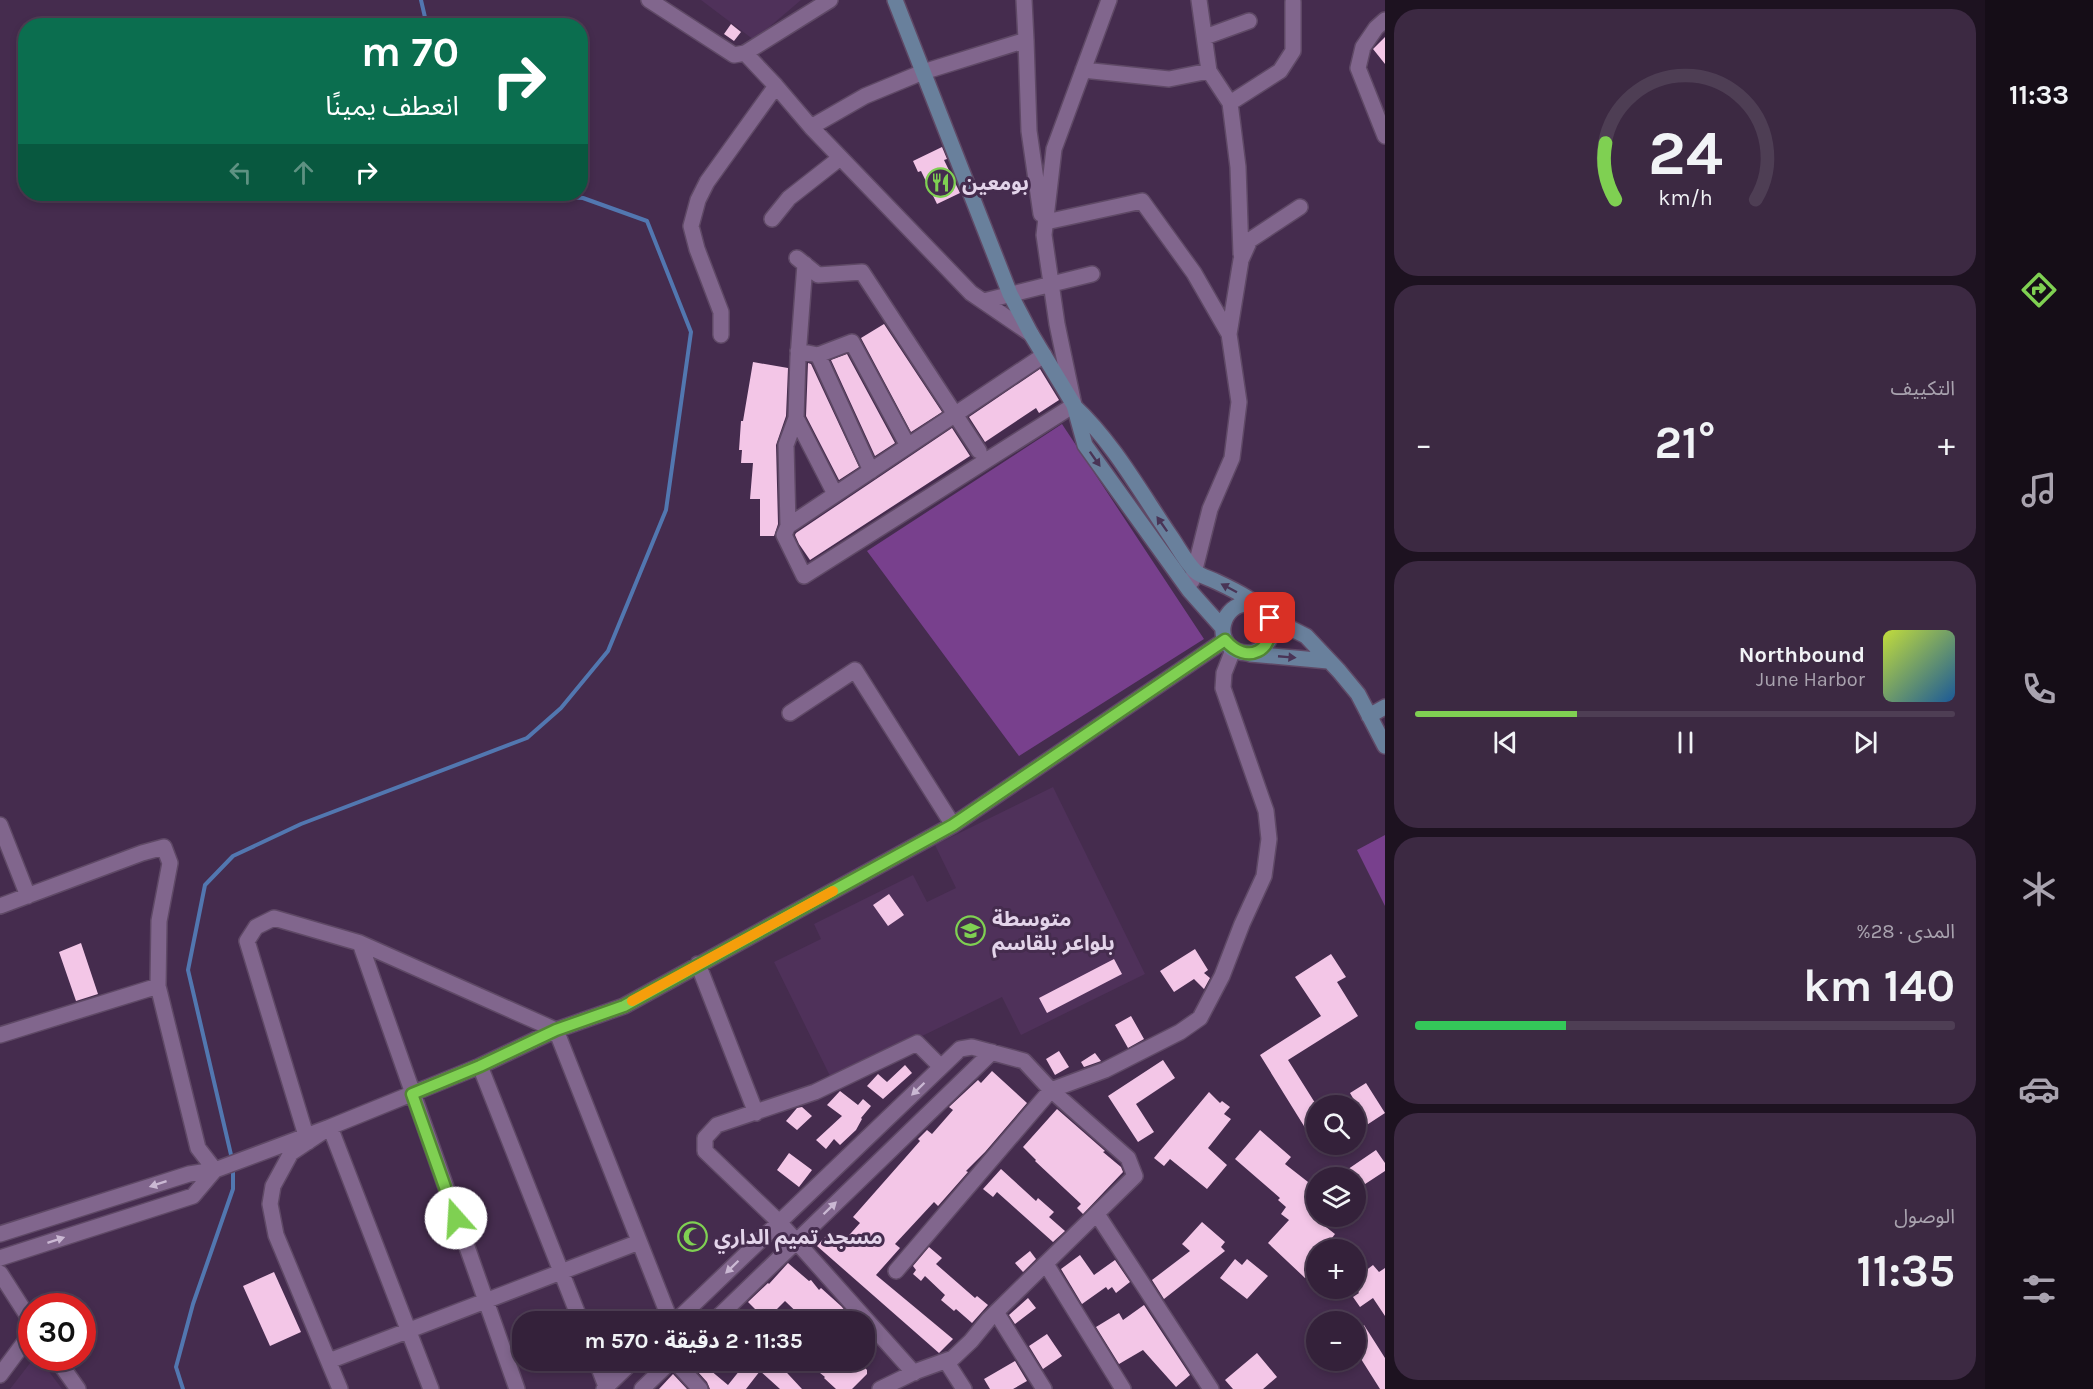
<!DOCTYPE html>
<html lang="ar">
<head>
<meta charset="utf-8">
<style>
  body { margin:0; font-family:Karla,"Noto Sans Arabic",sans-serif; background:#3c2942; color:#f1f3f6; direction:rtl; height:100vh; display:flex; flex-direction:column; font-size:22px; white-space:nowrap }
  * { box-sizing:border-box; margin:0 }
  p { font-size:20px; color:#a9a3af }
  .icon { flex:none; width:33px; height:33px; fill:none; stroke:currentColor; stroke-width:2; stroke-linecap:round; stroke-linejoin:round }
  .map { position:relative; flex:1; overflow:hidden; direction:ltr }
  .panel { display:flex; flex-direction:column; gap:9px; padding:9px; background:#1d1220; width:600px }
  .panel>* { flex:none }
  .hud { position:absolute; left:18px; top:18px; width:570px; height:183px; border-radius:24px; box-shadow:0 3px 9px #0003,0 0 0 2px #4e3e54; direction:rtl; background:#0b6e4f; color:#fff; overflow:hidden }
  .fabs { position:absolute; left:1306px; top:1095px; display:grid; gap:12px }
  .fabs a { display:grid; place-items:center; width:60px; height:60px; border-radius:50%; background:#34213a; box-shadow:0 3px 9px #0003,0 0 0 2px #4e3e54; font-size:30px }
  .speed { position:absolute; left:18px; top:1293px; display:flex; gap:12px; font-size:30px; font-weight:700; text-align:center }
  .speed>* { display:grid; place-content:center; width:78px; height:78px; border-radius:50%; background:#34213a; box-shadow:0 3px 9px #0003,0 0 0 2px #4e3e54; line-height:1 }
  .speed .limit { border:9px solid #d22; background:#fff; color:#111 }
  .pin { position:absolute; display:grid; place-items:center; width:51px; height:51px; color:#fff; margin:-26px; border-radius:12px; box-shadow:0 3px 9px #0006 }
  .me { position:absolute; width:66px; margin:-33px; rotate:341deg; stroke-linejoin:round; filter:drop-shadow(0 0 4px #0008) }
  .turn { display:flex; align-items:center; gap:21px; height:126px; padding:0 30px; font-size:27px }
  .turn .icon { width:78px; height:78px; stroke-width:2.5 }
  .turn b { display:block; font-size:42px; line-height:51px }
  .lanes { display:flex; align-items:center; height:57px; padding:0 30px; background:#0003; justify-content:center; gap:30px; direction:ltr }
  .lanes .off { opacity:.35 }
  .big { font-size:45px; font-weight:700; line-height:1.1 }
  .panel .tile { flex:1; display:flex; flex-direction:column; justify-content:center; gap:9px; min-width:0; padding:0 21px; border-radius:24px; background:#3c2942 }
  .panel .dial { align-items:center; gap:0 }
  .dial svg { height:156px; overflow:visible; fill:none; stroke:#4e3e54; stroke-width:7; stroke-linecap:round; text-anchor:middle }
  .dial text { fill:#f1f3f6; stroke:none }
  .song { display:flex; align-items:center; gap:18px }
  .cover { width:72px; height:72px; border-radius:9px; background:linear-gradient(135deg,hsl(70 70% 55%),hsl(210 70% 35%)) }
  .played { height:6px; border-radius:3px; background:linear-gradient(90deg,#7fd052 30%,#4e3e54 30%) }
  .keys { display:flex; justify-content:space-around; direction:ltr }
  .heat { display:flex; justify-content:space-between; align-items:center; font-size:33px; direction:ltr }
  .charge { height:9px; border-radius:4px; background:linear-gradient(90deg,#34c759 28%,#4e3e54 0) }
  .trip { position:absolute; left:512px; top:1311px; width:363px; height:60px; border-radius:24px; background:#34213a; box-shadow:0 3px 9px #0003,0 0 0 2px #4e3e54; font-weight:700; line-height:60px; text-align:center; direction:rtl }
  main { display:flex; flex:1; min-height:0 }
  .dock { display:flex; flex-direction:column; width:108px; justify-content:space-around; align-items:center; background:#150d17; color:#a9a3af }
  .dock .icon { width:42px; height:42px }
  .dock .active { color:#7fd052 }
  .dock b { font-size:27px; color:#f1f3f6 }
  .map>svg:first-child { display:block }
</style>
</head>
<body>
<main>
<nav class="dock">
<b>11:33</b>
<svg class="icon active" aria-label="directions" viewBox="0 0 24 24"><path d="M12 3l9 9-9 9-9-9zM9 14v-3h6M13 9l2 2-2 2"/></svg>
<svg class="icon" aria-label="music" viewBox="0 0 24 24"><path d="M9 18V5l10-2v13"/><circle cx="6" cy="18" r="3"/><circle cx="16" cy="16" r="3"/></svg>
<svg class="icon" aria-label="phone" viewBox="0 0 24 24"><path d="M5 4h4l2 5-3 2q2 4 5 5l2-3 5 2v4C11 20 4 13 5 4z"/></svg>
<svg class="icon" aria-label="climate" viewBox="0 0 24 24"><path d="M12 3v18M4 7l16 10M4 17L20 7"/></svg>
<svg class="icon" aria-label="car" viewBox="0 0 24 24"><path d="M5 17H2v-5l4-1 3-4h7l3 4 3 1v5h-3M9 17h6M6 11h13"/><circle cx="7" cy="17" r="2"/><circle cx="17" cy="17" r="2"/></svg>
<svg class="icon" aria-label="filters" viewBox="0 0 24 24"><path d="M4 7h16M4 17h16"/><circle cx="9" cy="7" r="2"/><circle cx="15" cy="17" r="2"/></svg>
</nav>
<section class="panel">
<div class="tile dial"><svg viewBox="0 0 100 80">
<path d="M14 69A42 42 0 1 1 86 69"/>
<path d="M14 69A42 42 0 0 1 9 40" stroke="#7fd052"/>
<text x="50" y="56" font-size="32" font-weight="700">24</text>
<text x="50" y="72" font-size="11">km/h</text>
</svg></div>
<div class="tile"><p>التكييف</p>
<div class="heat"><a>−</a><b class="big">21°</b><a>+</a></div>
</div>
<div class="tile">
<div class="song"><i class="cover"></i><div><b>Northbound</b><p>June Harbor</p></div></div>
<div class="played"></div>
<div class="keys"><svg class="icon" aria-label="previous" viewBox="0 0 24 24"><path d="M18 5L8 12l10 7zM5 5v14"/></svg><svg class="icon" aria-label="pause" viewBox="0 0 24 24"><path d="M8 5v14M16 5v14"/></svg><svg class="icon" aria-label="next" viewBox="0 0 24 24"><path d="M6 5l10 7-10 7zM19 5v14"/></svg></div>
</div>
<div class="tile"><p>المدى · 28%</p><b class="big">140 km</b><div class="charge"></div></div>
<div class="tile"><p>الوصول</p><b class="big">11:35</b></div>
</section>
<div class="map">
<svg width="1385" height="1389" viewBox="0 0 1385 1389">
  <rect width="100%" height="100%" fill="#452c4e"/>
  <path fill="#4f315a" d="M701 0H801L754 40Z
    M1053 787 1145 974 1021 1035 1002 997 832 1080 774 962 821 939 814 924 913 875 927 902 956 888 935 845Z
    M34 1358H39L62 1389H10Z"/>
  <path fill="#78408d" d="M1062 424 1204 639 1019 756 867 551Z
    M1385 835V906L1357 850Z"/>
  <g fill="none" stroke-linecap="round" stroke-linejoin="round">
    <path stroke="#5277b0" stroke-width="4" d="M421 0 427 26
      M232 1159 188 970 205 885 233 856 301 824 527 738 561 708 608 651 666 510 691 332 647 221 583 198 510 194
      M183 1389 176 1367 193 1304 233 1189V1166"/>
  </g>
  <path fill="#f3c6e7" d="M731 24 741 32 734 41 724 34Z
    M1385 37V64L1373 49Z
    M942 147 947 159 944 160 960 193 937 204 921 171 918 172 913 161Z
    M884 324 942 412 911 432 861 338Z
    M847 354 895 443 875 456 831 360Z
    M753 362 788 368 786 416 776 445 778 524 774 536H760V499H750L753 463H741L742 450H739L741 421H743Z
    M808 363 811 364 859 467 839 480 806 416Z
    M1040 369 1059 400 1039 413 1036 408 985 442 969 417Z
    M952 428 970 456 810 560 799 544 795 535 796 533Z
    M889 894 904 915 888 926 873 905Z
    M81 943 98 994 76 1001 59 952Z
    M1195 949 1208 970 1204 973 1210 978 1204 989 1194 979 1174 992 1160 971Z
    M1331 954 1346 977 1337 982 1358 1016 1288 1060 1317 1106V1147L1260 1055 1321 1016 1295 977Z
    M1114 959 1122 974 1047 1013 1039 998Z
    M1131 1016 1144 1039 1128 1048 1115 1025Z
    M1059 1051 1069 1067 1055 1075 1046 1059Z
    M1095 1053 1101 1061 1084 1067 1081 1062Z
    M1163 1060 1175 1078 1136 1104 1154 1132 1138 1142 1108 1096Z
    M905 1065 912 1073 883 1099 867 1086 878 1074 887 1082Z
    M992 1071 1027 1103 985 1152 966 1171 968 1172 938 1206 934 1202 895 1244 900 1248 876 1275 953 1339 939 1353 817 1246 830 1231 843 1242 860 1223 853 1217 920 1141 918 1139 927 1130 932 1134 953 1110 949 1107 978 1080 981 1083Z
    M1366 1083 1385 1113 1356 1132V1115L1361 1112 1350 1093Z
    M840 1091 858 1105 863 1099 871 1106 861 1118 862 1119 856 1130 840 1145 834 1139 826 1149 816 1140 842 1116 827 1105Z
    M1209 1092 1220 1103 1222 1101 1230 1107 1224 1114 1231 1119 1208 1148 1227 1165 1207 1189 1170 1159 1164 1166 1154 1158Z
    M802 1107 812 1116 797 1130 786 1121 797 1108Z
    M1057 1109 1105 1151 1103 1152 1121 1167 1123 1172 1083 1214 1077 1208 1081 1204 1035 1161 1036 1160 1023 1147Z
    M1260 1130 1291 1157 1285 1164 1317 1189V1220L1335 1234 1323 1250H1317V1265L1305 1278 1268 1243 1289 1220 1281 1214 1286 1207 1278 1200 1280 1198 1235 1159Z
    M1376 1150 1385 1163V1171L1356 1190V1178H1335Z
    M789 1153 812 1170 799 1187 777 1170Z
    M1001 1169 1036 1201 1038 1198 1054 1212 1049 1217 1065 1231 1053 1242 997 1192 993 1197 983 1189Z
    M1202 1222 1225 1242 1221 1247 1225 1251 1164 1299 1152 1280 1190 1251 1182 1244Z
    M929 1247 942 1258 936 1264 975 1298 977 1296 988 1305 972 1323 956 1309 954 1311 941 1300 945 1295 925 1276 921 1281 913 1274 916 1270 913 1266Z
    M1030 1251 1036 1259 1023 1272 1015 1263Z
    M1080 1255 1094 1275 1115 1260 1130 1282 1116 1293 1112 1287 1108 1290 1106 1287 1082 1304 1061 1269Z
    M1235 1259 1242 1265 1247 1259 1268 1276 1247 1299 1220 1278Z
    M788 1263 809 1281 811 1280 819 1290 821 1288 841 1306 848 1314 842 1322H818L813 1317 807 1322 785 1301 766 1320 748 1302 768 1283 769 1284Z
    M1373 1265 1379 1272 1385 1268V1316L1373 1298 1360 1307 1353 1297 1359 1293 1356 1289V1278Z
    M274 1272 301 1332 270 1346 243 1286Z
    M1028 1298 1036 1308 1015 1324 1009 1315Z
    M1144 1305 1190 1375 1176 1387 1143 1350 1119 1364 1096 1327 1119 1313 1123 1320Z
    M1364 1325 1385 1358V1389H1380L1356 1351V1330Z
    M1047 1334 1062 1356 1043 1369 1029 1346Z
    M1257 1353 1277 1377 1263 1389H1233L1225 1380Z
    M690 1360H718L710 1370 728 1385 748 1360H775L802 1389H780L760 1371 746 1389H710L707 1382 689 1362Z
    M804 1360H858L867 1370V1374L852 1389H836L824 1378 825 1377Z
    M1015 1361 1027 1381 1013 1389H990L984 1379Z
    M673 1374 687 1389H659Z"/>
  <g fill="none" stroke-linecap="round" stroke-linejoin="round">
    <defs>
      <path id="street" d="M649 0 734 55 745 53
        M1024 0 1026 40
        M1199 0 1209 71 1230 103
        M1385 20 1376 28 1363 47 1358 68 1385 136
        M1205 37 1249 21
        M1083 70 1169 79 1209 71
        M811 127 776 86 745 53 830 0
        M772 219 789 198 840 158
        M1046 222 1142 201 1194 273 1229 334
        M1241 254 1238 167 1230 103 1280 71 1293 51V2
        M797 258 818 275 862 272 979 451
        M805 264 798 357 796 418 786 445 788 526 784 535 804 576 1074 405 1057 324 1044 235 1054 149 1109 0
        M984 301 1092 274
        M1031 334 971 293 811 127 865 96 923 72 1026 40 1029 131 1041 214
        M721 335V312L697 249 691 226 698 200 707 182 776 86
        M798 351 818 355 852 342 908 446
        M818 355 871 471
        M796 418 835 494
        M788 526 1044 355
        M1192 581 1210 509 1232 458 1239 402 1229 334 1241 260 1250 240 1300 207
        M790 713 855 670 953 825
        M0 825 28 896
        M0 906 142 853 164 847 170 863 159 921 158 986 198 1148 215 1170
        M360 943 517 1389
        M698 964 756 1113
        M0 1035 158 986
        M480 1066 581 1322
        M308 1142 247 941 256 927 274 918 360 943 556 1030 671 1322
        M1097 1214 1211 1389
        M0 1234 189 1174 215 1170 330 1127 431 1389
        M0 1258 193 1196 215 1170
        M1046 1264 1123 1389
        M896 1271 1051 1090 1105 1070 1180 1032 1200 1018 1222 976 1242 924 1264 876 1269 839 1266 811 1223 688 1224 673 1233 650
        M0 1273 32 1323
        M996 1312 1044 1389
        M675 1322 960 1049 972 1047 1024 1061 1051 1090 1128 1158 1135 1176 989 1319 971 1341 953 1358 917 1371 880 1389
        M713 1322 992 1052
        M56 1358 78 1389
        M596 1360 607 1389
        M674 1360 700 1389
        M329 1361 639 1242
        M946 1361 964 1389
        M914 1373 779 1222 705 1151V1138L717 1125 815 1092 917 1043 941 1067
        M0 1375 32 1332
        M340 1389 276 1235 270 1204 273 1186 291 1153 330 1127 480 1066 556 1030 624 1006 953 825 1225 640
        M604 1389 634 1360
        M642 1389 672 1360"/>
      <path id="secondary" d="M895 0 1010 294 1031 334 1074 405 1085 445 1189 590 1222 627
        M1074 406C1112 441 1140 491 1169 534 1177 545 1185 561 1195 571 1200 576 1209 578 1215 581 1230 588 1265 604 1270 620 1278 641 1257 659 1237 651 1212 641 1223 603 1248 604 1252 604 1257 607 1261 608
        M1270 618 1306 636 1339 671 1358 694 1385 746
        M1250 654 1328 661
        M1369 716 1385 707"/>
    </defs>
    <use href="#street" stroke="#5f4966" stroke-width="18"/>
    <use href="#secondary" stroke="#5f4966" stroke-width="18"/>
    <use href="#street" stroke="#81668d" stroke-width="15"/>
    <use href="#secondary" stroke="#69809c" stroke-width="15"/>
  </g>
  <defs><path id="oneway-solid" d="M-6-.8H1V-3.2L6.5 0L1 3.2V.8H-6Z" transform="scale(1.5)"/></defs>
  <g fill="#493456">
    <use href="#oneway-solid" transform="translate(1095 459) rotate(55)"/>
    <use href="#oneway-solid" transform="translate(1162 524) rotate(-125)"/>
    <use href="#oneway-solid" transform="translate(1229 588) rotate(-152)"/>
    <use href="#oneway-solid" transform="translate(1287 657) rotate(5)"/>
  </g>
  <g fill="#cab8d3">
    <use href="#oneway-solid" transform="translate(918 1089) rotate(136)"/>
    <use href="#oneway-solid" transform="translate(158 1184) rotate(162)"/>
    <use href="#oneway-solid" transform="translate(830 1208) rotate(-44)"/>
    <use href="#oneway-solid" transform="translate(56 1240) rotate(-18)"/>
    <use href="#oneway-solid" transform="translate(732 1267) rotate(136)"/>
  </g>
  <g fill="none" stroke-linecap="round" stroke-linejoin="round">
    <defs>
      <path id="route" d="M456 1218 412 1094 480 1066 556 1030 624 1006 953 825 1225 640C1247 666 1276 651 1270 618"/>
    </defs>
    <use href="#route" stroke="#538735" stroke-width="15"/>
    <use href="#route" stroke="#7fd052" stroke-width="10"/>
    <path stroke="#f59e0b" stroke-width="10" d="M632 1001 833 891"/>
  </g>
  <defs>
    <symbol id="restaurant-ring" viewBox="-11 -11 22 22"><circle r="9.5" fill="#452c4e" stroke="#7fd052" stroke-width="1.5"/><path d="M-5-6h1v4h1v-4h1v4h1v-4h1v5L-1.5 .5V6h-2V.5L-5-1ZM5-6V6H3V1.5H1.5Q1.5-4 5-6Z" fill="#7fd052"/></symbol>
    <symbol id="school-ring" viewBox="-11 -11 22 22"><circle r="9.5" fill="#452c4e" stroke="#7fd052" stroke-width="1.5"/><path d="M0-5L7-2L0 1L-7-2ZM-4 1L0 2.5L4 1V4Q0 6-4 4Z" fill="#7fd052"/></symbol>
    <symbol id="mosque-ring" viewBox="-11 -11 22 22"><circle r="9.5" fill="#452c4e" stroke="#7fd052" stroke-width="1.5"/><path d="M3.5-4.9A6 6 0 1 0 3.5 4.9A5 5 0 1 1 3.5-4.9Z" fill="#7fd052"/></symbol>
  </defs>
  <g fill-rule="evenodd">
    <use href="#restaurant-ring" x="924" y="166" width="33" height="33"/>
    <use href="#school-ring" x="954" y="914" width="33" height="33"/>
    <use href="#mosque-ring" x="676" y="1220" width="33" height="33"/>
  </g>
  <g text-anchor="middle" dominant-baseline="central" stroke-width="6" stroke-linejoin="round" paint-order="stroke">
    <g font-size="21" font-weight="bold" fill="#e3d4ea" stroke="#452c4e" text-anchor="start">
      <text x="962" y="183">بومعين</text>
      <text x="992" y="919">متوسطة<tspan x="992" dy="24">بلواعر بلقاسم</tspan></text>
      <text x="714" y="1237">مسجد تميم الداري</text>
    </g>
  </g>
</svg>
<div class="fabs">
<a><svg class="icon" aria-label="search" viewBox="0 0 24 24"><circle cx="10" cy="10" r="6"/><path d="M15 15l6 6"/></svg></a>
<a><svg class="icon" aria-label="layers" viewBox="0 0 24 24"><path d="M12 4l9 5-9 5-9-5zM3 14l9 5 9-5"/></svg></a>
<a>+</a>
<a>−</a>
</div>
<div class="speed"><div class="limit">30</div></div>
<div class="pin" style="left:1270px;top:618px;background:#d93025"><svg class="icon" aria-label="arrive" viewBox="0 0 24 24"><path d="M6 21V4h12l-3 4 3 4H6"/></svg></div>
<svg class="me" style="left:456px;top:1218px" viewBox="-20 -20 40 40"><circle r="19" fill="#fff"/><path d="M0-13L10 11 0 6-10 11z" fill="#7fd052"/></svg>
<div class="trip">11:35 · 2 دقيقة · 570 m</div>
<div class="hud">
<div class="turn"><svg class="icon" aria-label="right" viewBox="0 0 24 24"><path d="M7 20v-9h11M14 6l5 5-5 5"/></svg><div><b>70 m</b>انعطف يمينًا</div></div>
<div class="lanes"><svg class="icon off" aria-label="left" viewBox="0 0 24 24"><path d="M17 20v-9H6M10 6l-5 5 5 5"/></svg><svg class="icon off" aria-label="ahead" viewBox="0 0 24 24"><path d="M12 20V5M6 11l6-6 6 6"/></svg><svg class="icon" aria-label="right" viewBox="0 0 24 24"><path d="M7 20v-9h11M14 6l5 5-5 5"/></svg></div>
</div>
</div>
</main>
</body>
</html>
